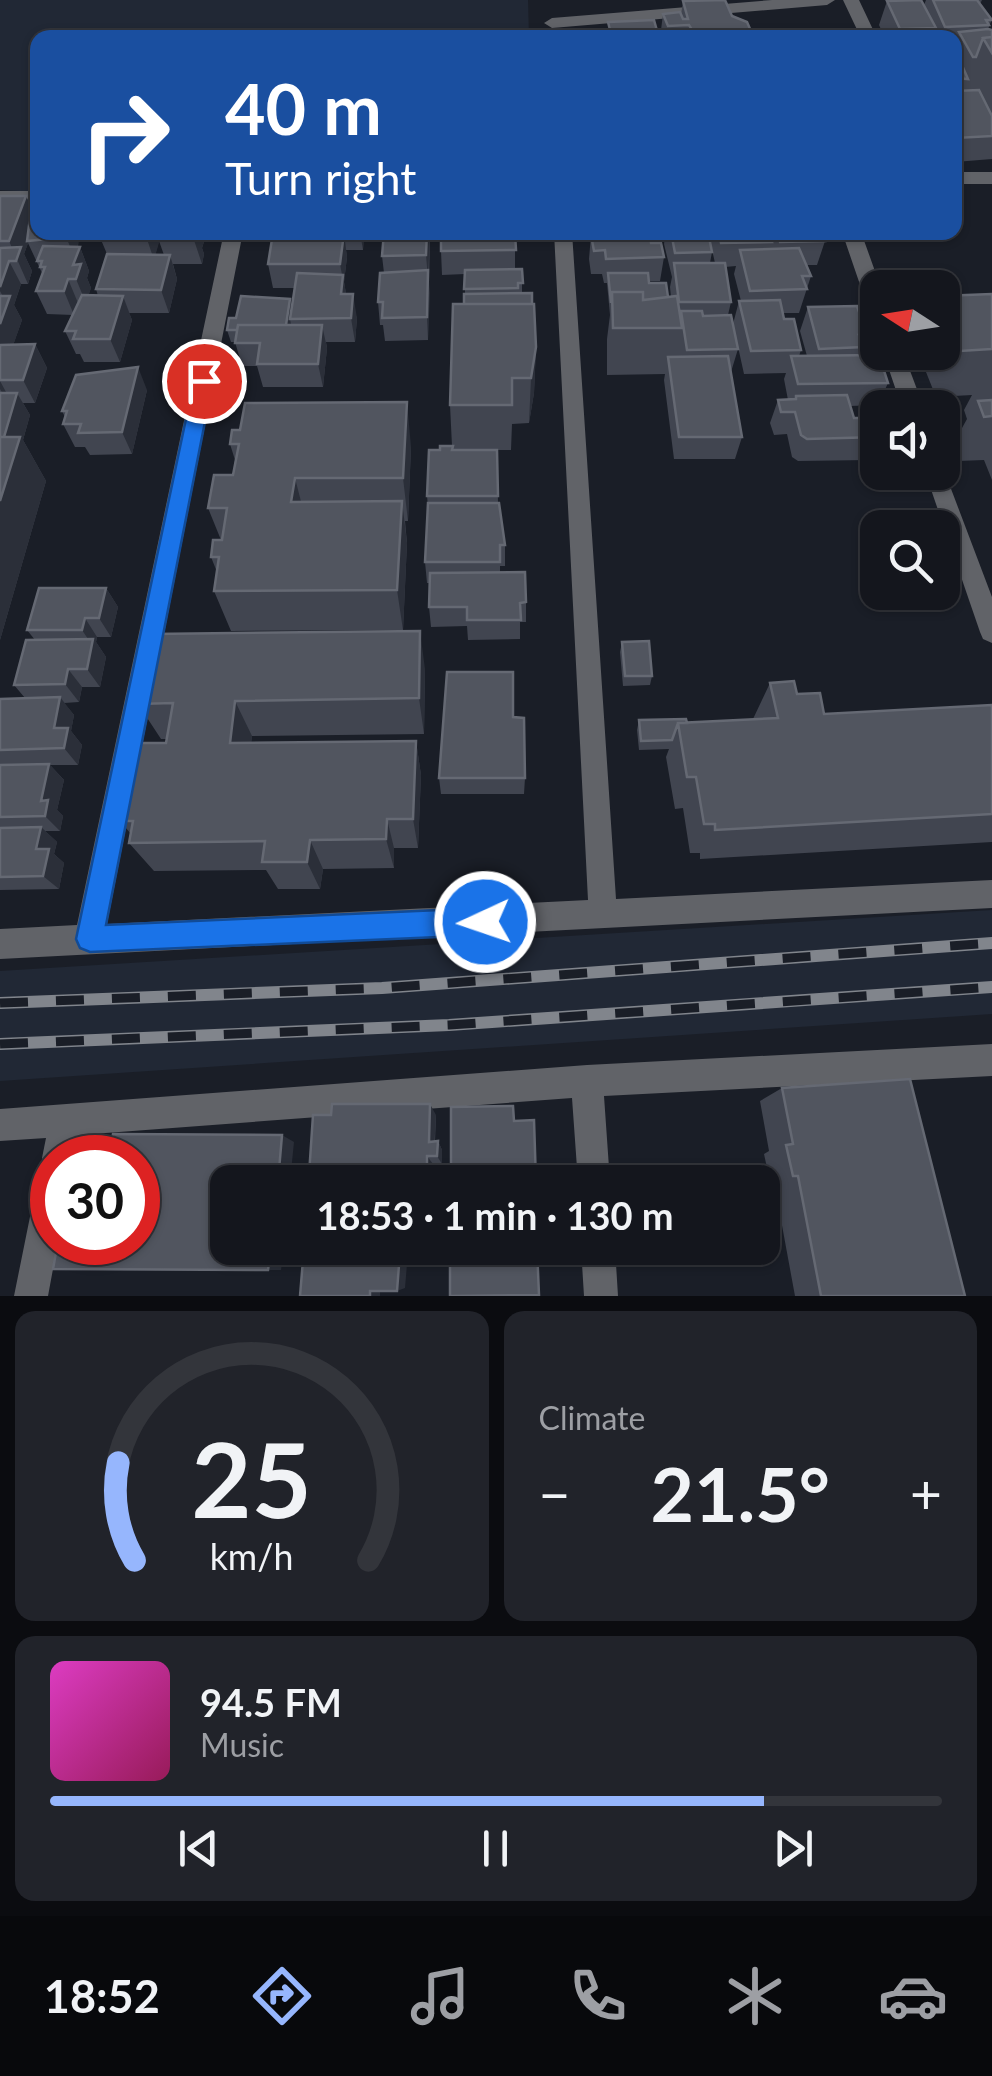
<!DOCTYPE html>
<html lang="en">
<head>
<meta charset="utf-8">
<style>
  body { margin:0; font-family:Lato,sans-serif; background:#21232a; color:#f1f3f6; height:100vh; display:flex; flex-direction:column; font-size:38px; white-space:nowrap }
  * { box-sizing:border-box; margin:0 }
  p { font-size:32px; color:#9d9fa4 }
  .icon { flex:none; width:55px; height:55px; fill:none; stroke:currentColor; stroke-width:2; stroke-linecap:round; stroke-linejoin:round }
  .map { position:relative; height:1296px; overflow:hidden }
  .side { display:flex; flex-direction:column; gap:15px; padding:15px; background:#0b0c10; flex:1 }
  .side>* { flex:none }
  .guide { position:absolute; left:30px; top:30px; width:932px; height:210px; border-radius:20px; box-shadow:0 2px 8px #0004,0 0 0 2px #33353b; background:#1a4fa0; color:#fff; overflow:hidden }
  .needle { width:65px; rotate:282deg }
  .buttons { position:absolute; left:860px; top:270px; display:grid; gap:20px }
  .buttons a { display:grid; place-items:center; width:100px; height:100px; border-radius:20px; background:#14161d; box-shadow:0 2px 8px #0004,0 0 0 2px #33353b; font-size:50px }
  .speed { position:absolute; left:30px; top:1135px; display:flex; gap:20px; font-size:50px; font-weight:700; text-align:center }
  .speed>* { display:grid; place-content:center; width:130px; height:130px; border-radius:50%; background:#14161d; box-shadow:0 2px 8px #0004,0 0 0 2px #33353b; line-height:1 }
  .speed .limit { border:15px solid #d22; background:#fff; color:#111 }
  .pin { position:absolute; display:grid; place-items:center; width:85px; height:85px; color:#fff; margin:-42px; border:5px solid #fff; border-radius:50%; box-shadow:0 2px 10px #0007 }
  .me { position:absolute; width:110px; margin:-55px; rotate:267deg; stroke-linejoin:round; filter:drop-shadow(0 0 8px #0008) }
  .turn { display:flex; align-items:center; gap:35px; height:210px; padding:0 30px; font-size:45px }
  .turn .icon { width:130px; height:130px; stroke-width:2.5 }
  .turn b { display:block; font-size:70px; line-height:85px }
  .big { font-size:75px; font-weight:700; line-height:1.1 }
  .side .tile { flex:1; display:flex; flex-direction:column; justify-content:center; gap:15px; min-width:0; padding:0 35px; border-radius:20px; background:#21232a }
  .side .dial { align-items:center; gap:0 }
  .dial svg { height:260px; overflow:visible; fill:none; stroke:#33353b; stroke-width:7; stroke-linecap:round; text-anchor:middle }
  .dial text { fill:#f1f3f6; stroke:none }
  .song { display:flex; align-items:center; gap:30px }
  .cover { width:120px; height:120px; border-radius:15px; background:linear-gradient(135deg,hsl(310 70% 55%),hsl(330 70% 35%)) }
  .played { height:10px; border-radius:5px; background:linear-gradient(90deg,#96b6fd 80%,#33353b 80%) }
  .keys { display:flex; justify-content:space-around; direction:ltr }
  .heat { display:flex; justify-content:space-between; align-items:center; font-size:55px; direction:ltr }
  .side .tiles { flex:1; display:grid; gap:15px; grid-template-columns:1fr 1fr }
  .tile:last-child { grid-column:span 2 }
  .trip { position:absolute; left:210px; top:1165px; width:570px; height:100px; border-radius:20px; background:#14161d; box-shadow:0 2px 8px #0004,0 0 0 2px #33353b; font-weight:700; line-height:100px; text-align:center }
  .dock { display:flex; height:160px; justify-content:space-around; align-items:center; background:#08090c; color:#9d9fa4 }
  .dock .icon { width:70px; height:70px }
  .dock .active { color:#96b6fd }
  .dock b { font-size:45px; color:#f1f3f6 }
  .map>svg:first-child { display:block }
</style>
</head>
<body>
<div class="map">
<svg width="992" height="1296" viewBox="0 0 992 1296">
  <rect width="100%" height="100%" fill="#1a1e27"/>
  <path fill="#212835" d="M0 0H528L529 37 38 38 37 192 0 190Z
    M992 910V1014L0 1081V971Z"/>
  <g fill="none" stroke-linecap="round" stroke-linejoin="round">
    <path fill="#616368" fill-rule="evenodd" d="M772 0H835L827 5 552 28 544 23 552 18Z
      M843 0H859L877 38H861Z
      M955 172H992V184H955Z
      M0 191H38V203H0Z
      M224 232H243L107 924 588 900 554 232H572L616 899 992 880V908L0 959V929L77 925Z
      M842 232H861L881 288H878V315L868 308Z
      M883 352H903L924 408H902Z
      M942 465 992 597V643L983 639 980 632 925 472H942Z
      M992 1044V1076L604 1096 610 1182H578L572 1098 79 1135 74 1158H52V1242H58L48 1296H14L36 1187 40 1175 50 1171 42 1158 46 1138 0 1141V1109L587 1065Z
      M581 1248H615L618 1296H584Z"/>
    <defs>
      <path id="rail" d="M0 1003 382 988 992 943
        M0 1044 449 1025 992 987"/>
    </defs>
    <use href="#rail" stroke="#81858c" stroke-width="12"/>
    <use href="#rail" stroke="#1a1e27" stroke-width="9" stroke-dasharray="28" stroke-linecap="butt"/>
  </g>
  <path fill="#414550" fill-rule="evenodd" d="M926 0H982L980 4 992 19 988 29 992 30V159L955 162V38H885L879 25 887 1 924 5Z
    M683 1 732 16 754 38H660L663 14 681 15Z
    M0 196H26L32 208 79 232 78 247H80L89 271 87 278 91 288 88 296H98L96 289 107 254 99 235 207 232 202 248 204 254 202 264H173L177 279 169 313H129L132 320 120 362H84L80 354H76L65 331 73 315 47 314 36 291 42 273 28 243 24 254 32 271 28 284H21L14 305 22 320 13 345 35 344 47 368 35 403H23L30 415 23 440 46 481 0 640ZM159 241 164 255H155Z
    M249 232H364L363 250H346L347 257 344 282 346 294 357 318 355 342H326L327 348 323 387H263L257 366H242L235 342H231L227 330 236 318 292 306 295 288H273L268 264 272 242H251Z
    M430 232 428 340 385 341 383 325H380L378 302 384 273 382 256Z
    M515 232V269H522V293L536 347 534 393 529 423 512 424 511 450H453H497L498 503 505 545V566H500V572L526 602V622H520V639L468 640 467 626 431 627 429 607 430 583H427L425 562 428 507 427 496 440 450 452 446 450 405 465 294V274L442 275 441 251Z
    M591 232H708L712 252 710 263H715L708 232H822L825 241 817 265H806L811 276 799 313H783L784 319 801 350 799 356H807L800 331 808 307 867 335 860 355 888 383 878 405 850 406 854 418 878 433V440L868 460 798 461 792 457 787 434 774 435 770 423 778 400H788L784 379 786 373 744 374 733 324 738 349 731 372 742 437 735 459H674L664 380 665 374 607 375V339L610 315 607 283H604L602 274H591L589 259 591 235 598 234ZM650 236H665L664 244 672 277 670 287 671 297H668L649 283V281H660L664 257 651 243ZM736 266 734 274 741 301H739L733 324 728 315 731 302 725 267Z
    M992 294V480L984 460 958 461 952 446 967 419 964 410 972 395 936 397 918 352H942V296Z
    M147 390 132 454 90 455 85 447H75L63 424 65 417 62 411Z
    M230 444 411 447 408 521H405L407 543 403 630 231 631 214 591 217 572 211 557 221 540 208 508 233 475 235 460Z
    M106 588 118 607 111 637H97L96 642 106 657 100 687H82L79 702 64 703 74 715 71 731 82 745 78 765H50L64 780 57 810 63 816 60 831H45L57 842 54 854 64 863 59 889 0 890V699L25 698 14 685 35 640 27 630Z
    M622 642 652 676 650 685 623 686 620 652Z
    M425 669 424 734 252 736 251 743 416 741 421 775 418 848H394V868L323 869 320 889H278L266 870 154 871 129 843 131 834 120 821 166 743 167 739H161L138 704Z
    M770 683 797 694 824 714 992 705V842L700 859V853H690L683 808 675 809 666 757 669 749 639 750 637 730 639 720 687 723 753 719Z
    M513 717 525 778 524 794H441L439 778Z
    M782 1088 965 1296H795L774 1182H770L764 1154 769 1151 760 1101Z
    M436 1115 435 1141H438L442 1150V1164H433L432 1182H320V1180L309 1175Z"/>
  <path fill="#2b2f39" d="M26 196 37 220 24 254 32 271 28 284 9 241Z
    M67 232H79L77 254 80 247 89 271 87 278 91 288 86 303 76 279 73 265 75 258 66 237Z
    M147 232H162L154 260 146 236Z
    M194 232H207L202 248 204 254 202 264 194 240Z
    M360 232H364L363 250Z
    M427 232H430L428 279 426 255Z
    M344 233 347 257 344 282 347 298 341 294 343 280 340 264Z
    M170 255 177 279 169 313 161 290Z
    M9 261 21 284 14 305 22 320 8 360 0 346V324L7 304 0 291V287Z
    M428 270 430 293 428 340 427 317Z
    M68 279 78 303 74 315 64 291Z
    M353 294 357 318 355 342 351 318Z
    M123 296 132 320 120 362 110 339Z
    M290 299 293 311 290 319 291 324 288 342 285 330Z
    M322 325 327 348 323 387 318 364Z
    M35 344 47 368 35 403 23 380Z
    M536 347 534 393 529 423 531 378Z
    M138 367 147 390 132 454 122 432Z
    M0 381 12 403 11 408 0 389Z
    M17 393 30 415 23 440 46 481 0 640V501L4 437Z
    M407 402 411 447 408 521 403 478Z
    M295 478 306 521 291 502Z
    M402 501 407 543 403 630 397 590Z
    M106 588 118 607 111 637 99 618Z
    M85 618 97 637 96 642 106 657 100 687 87 669 92 645 82 630Z
    M420 631 425 669 424 734 419 698Z
    M68 669 82 687 79 702 65 684Z
    M60 697 74 715 71 731 82 745 78 765 64 748 54 728Z
    M235 701 252 736 247 776 230 743Z
    M416 741 421 775 418 848 413 819Z
    M49 764 64 780 57 810 63 816 60 831 45 816 41 801Z
    M387 819 394 848V868L386 839Z
    M41 827 57 842 54 854 64 863 59 889 43 876 36 849Z
    M310 840 323 869 320 889 307 862Z
    M430 1104 436 1115 434 1151 429 1142Z
    M282 1135 294 1142 290 1182H278Z
    M438 1141 442 1150V1164L437 1156Z
    M427 1156 433 1164 432 1182H427Z
    M271 1248H284L281 1270H268Z
    M425 1248H431V1264H425Z
    M407 1264 405 1288 397 1291 399 1265Z
    M380 1288V1296H370V1291Z"/>
  <path fill="#51555f" stroke="#656973" stroke-width="2.5" d="M725 0 732 16 747 22 754 38H697L689 25 668 26 663 14 680 12 683 19H688L683 1Z
    M921 0 936 28 900 29 887 1Z
    M933 0H977L992 20H986L989 25 945 27Z
    M654 20 659 38H612L608 22Z
    M988 29 992 30V37L983 38 976 57H973L959 32Z
    M992 37V53L983 38Z
    M955 49 968 79 955 78Z
    M979 90 992 116V136L956 138 955 91Z
    M38 193V232H67L66 237 27 241 33 194Z
    M0 196H26L9 241H0Z
    M101 232H147L146 236 99 235Z
    M160 232H196L194 240H159Z
    M384 232H427L426 255 382 256Z
    M441 232H515L516 250 441 251Z
    M619 232H650L651 243H661L664 257 606 259 605 250 594 251 591 235Z
    M671 232H708L712 252 675 253Z
    M719 232H769L772 242 721 243Z
    M777 232H822L825 241 780 242Z
    M273 233H344L340 264H268Z
    M43 246 80 247 73 265 81 264 76 279H68L64 291H36L45 267H40L42 261H37Z
    M21 247 16 261H9L0 287V248Z
    M799 248 811 276H802L807 289 750 291 740 250Z
    M107 254 170 255 161 290 96 289Z
    M674 263H725L731 302H679Z
    M522 269 523 283H518V288L464 289 465 270Z
    M428 270 427 317 382 318 383 302H378L380 273Z
    M297 273 343 275 341 294H353L351 318 290 319Z
    M608 273H648L649 283H666L668 297 643 300V292H612L611 303Z
    M612 292H643V300L677 296 682 328H613Z
    M532 293V304H464V294Z
    M992 294V349L960 351 942 311V296Z
    M82 295 123 296 110 339H73L76 331H65Z
    M0 296H10L0 324Z
    M241 296 290 299 286 325H238L237 330H227L229 318H236Z
    M780 300 784 319H794L801 350 751 351 739 301Z
    M453 304H534L536 347 531 378H512V405H450Z
    M857 306 867 335H859L863 347 819 349 808 307Z
    M681 311H702L703 316 731 315 738 349 687 350Z
    M238 325H322L318 364H257L260 343H235Z
    M35 344 23 380H0V345Z
    M879 355 888 383 798 384 791 356Z
    M728 356 742 437H679L668 357Z
    M138 367 122 432 78 433 81 424H63L67 411H62L76 375Z
    M0 393H17L4 437H0Z
    M847 395 854 418H873L878 437 807 439 801 435 795 412H781L778 400 796 399V396Z
    M992 400V416L984 417 978 401Z
    M407 402 403 478H295L291 502 402 501 397 590 214 591 219 557H211L213 540H222L227 508H208L214 475H233L239 444H230L232 430H240L245 403Z
    M0 437H20L0 501Z
    M440 446H453L452 450H497L498 496H427L429 450H440Z
    M428 503H499L505 545H500V562H425Z
    M525 572 526 602 520 603 521 620H467V607H429L430 573Z
    M39 588H106L99 618H85L82 630H27Z
    M420 631 419 698 235 701 230 743 416 741 413 819H387L386 839 310 840 307 862H262L265 841 129 843 133 821H120L134 743H166L173 703 138 704 152 634Z
    M93 639 87 669H68L65 684 14 685 26 640Z
    M649 641 652 676H625L622 642Z
    M447 672H513V717L524 718 525 778H439Z
    M794 681 797 694 820 693 824 714 992 705V814L715 830V824H704L696 777H687L678 723 778 718 770 683Z
    M60 697 54 728H68L64 748 0 750V699Z
    M686 719 687 723H678L672 740 641 741 639 720Z
    M49 764 41 801 48 800 45 816 0 817V765Z
    M41 827 36 849H49L43 876 0 877V828Z
    M910 1079 965 1296H821L798 1176H793L786 1145 793 1144 782 1088Z
    M332 1104H430L429 1142 438 1141 437 1156H427V1182H320V1175H309L313 1115H331Z
    M513 1106 514 1121 534 1120 536 1182H451V1107Z
    M113 1134 282 1135 278 1182H228V1248H271L268 1270 53 1269 58 1242H138V1158H109Z
    M304 1248H425V1264L399 1265 397 1291H370V1296H300Z
    M450 1248H537L539 1295 450 1296Z"/>
  <path fill="#1a73e8" stroke="#114b97" stroke-width="2.5" d="M204 374 213 381 106 925 485 908 494 912 498 922 494 931 485 935 90 952 80 948 76 939 194 381Z"/>
</svg>
<div class="buttons">
<a><svg class="needle" viewBox="-14 -14 28 28"><path d="M0-13l5 13h-10z" fill="#e53935"/><path d="M0 13l5-13h-10z" fill="#9d9fa4"/></svg></a>
<a><svg class="icon" aria-label="sound" viewBox="0 0 24 24"><path d="M4 9h4l5-4v14l-5-4H4zM17 9q2 3 0 6"/></svg></a>
<a><svg class="icon" aria-label="search" viewBox="0 0 24 24"><circle cx="10" cy="10" r="6"/><path d="M15 15l6 6"/></svg></a>
</div>
<div class="speed"><div class="limit">30</div></div>
<div class="pin" style="left:204px;top:381px;background:#d93025"><svg class="icon" aria-label="arrive" viewBox="0 0 24 24"><path d="M6 21V4h12l-3 4 3 4H6"/></svg></div>
<svg class="me" style="left:485px;top:922px" viewBox="-20 -20 40 40"><circle r="17" fill="#1a73e8" stroke="#fff" stroke-width="3"/><path d="M0-11L8 9 0 5-8 9z" fill="#fff"/></svg>
<div class="trip">18:53 · 1 min · 130 m</div>
<div class="guide">
<div class="turn"><svg class="icon" aria-label="right" viewBox="0 0 24 24"><path d="M7 20v-9h11M14 6l5 5-5 5"/></svg><div><b>40 m</b>Turn right</div></div>
</div>
</div>
<section class="side">
<div class="tiles">
<div class="tile dial"><svg viewBox="0 0 100 80">
<path d="M14 69A42 42 0 1 1 86 69"/>
<path d="M14 69A42 42 0 0 1 9 39" stroke="#96b6fd"/>
<text x="50" y="56" font-size="32" font-weight="700">25</text>
<text x="50" y="72" font-size="11">km/h</text>
</svg></div>
<div class="tile"><p>Climate</p>
<div class="heat"><a>−</a><b class="big">21.5°</b><a>+</a></div>
</div>
<div class="tile">
<div class="song"><i class="cover"></i><div><b>94.5 FM</b><p>Music</p></div></div>
<div class="played"></div>
<div class="keys"><svg class="icon" aria-label="previous" viewBox="0 0 24 24"><path d="M18 5L8 12l10 7zM5 5v14"/></svg><svg class="icon" aria-label="pause" viewBox="0 0 24 24"><path d="M8 5v14M16 5v14"/></svg><svg class="icon" aria-label="next" viewBox="0 0 24 24"><path d="M6 5l10 7-10 7zM19 5v14"/></svg></div>
</div>
</div>
</section>
<nav class="dock">
<b>18:52</b>
<svg class="icon active" aria-label="directions" viewBox="0 0 24 24"><path d="M12 3l9 9-9 9-9-9zM9 14v-3h6M13 9l2 2-2 2"/></svg>
<svg class="icon" aria-label="music" viewBox="0 0 24 24"><path d="M9 18V5l10-2v13"/><circle cx="6" cy="18" r="3"/><circle cx="16" cy="16" r="3"/></svg>
<svg class="icon" aria-label="phone" viewBox="0 0 24 24"><path d="M5 4h4l2 5-3 2q2 4 5 5l2-3 5 2v4C11 20 4 13 5 4z"/></svg>
<svg class="icon" aria-label="climate" viewBox="0 0 24 24"><path d="M12 3v18M4 7l16 10M4 17L20 7"/></svg>
<svg class="icon" aria-label="car" viewBox="0 0 24 24"><path d="M5 17H2v-5l4-1 3-4h7l3 4 3 1v5h-3M9 17h6M6 11h13"/><circle cx="7" cy="17" r="2"/><circle cx="17" cy="17" r="2"/></svg>
</nav>
</body>
</html>
